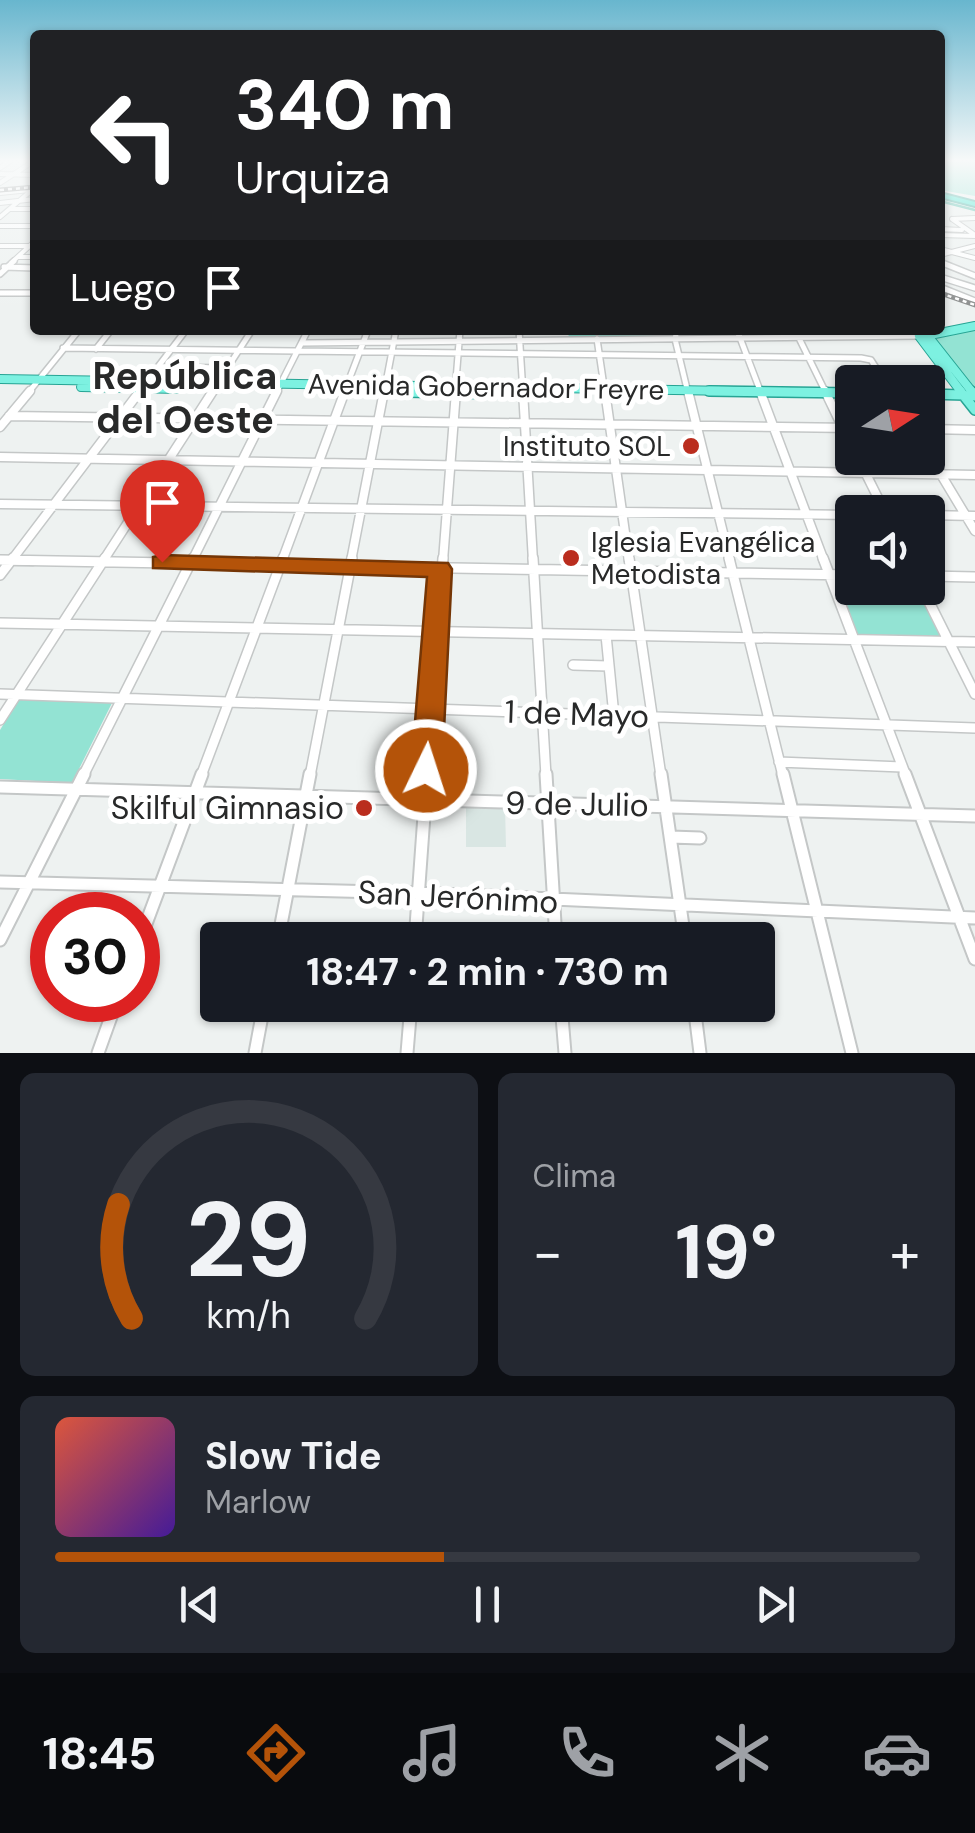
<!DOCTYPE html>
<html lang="es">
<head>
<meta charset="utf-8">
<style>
  body { margin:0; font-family:"DM Sans",sans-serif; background:#242831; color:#f1f3f6; height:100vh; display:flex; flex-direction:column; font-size:38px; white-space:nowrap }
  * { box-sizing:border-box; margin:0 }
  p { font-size:32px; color:#9ea1a6 }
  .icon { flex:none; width:55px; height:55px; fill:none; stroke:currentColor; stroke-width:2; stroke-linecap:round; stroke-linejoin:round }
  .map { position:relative; height:1053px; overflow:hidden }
  .details { display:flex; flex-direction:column; gap:20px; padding:20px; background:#0d0f14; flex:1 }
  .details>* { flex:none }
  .guide { position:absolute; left:30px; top:30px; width:915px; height:305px; border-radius:10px; box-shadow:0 2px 8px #0004; background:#202124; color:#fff; overflow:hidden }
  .needle { width:65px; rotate:78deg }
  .tools { position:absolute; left:835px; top:365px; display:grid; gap:20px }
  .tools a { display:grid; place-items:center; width:110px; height:110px; border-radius:10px; background:#171b24; box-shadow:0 2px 8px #0004; font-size:50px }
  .speed { position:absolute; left:30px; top:892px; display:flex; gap:20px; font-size:50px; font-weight:700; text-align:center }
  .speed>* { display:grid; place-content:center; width:130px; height:130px; border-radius:50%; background:#171b24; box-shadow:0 2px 8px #0004; line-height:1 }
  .speed .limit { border:15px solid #d22; background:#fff; color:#111 }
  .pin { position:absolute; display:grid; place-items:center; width:85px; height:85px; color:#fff; margin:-102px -42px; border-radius:50% 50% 50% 0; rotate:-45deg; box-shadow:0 0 10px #0007 }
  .pin .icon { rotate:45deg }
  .me { position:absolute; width:110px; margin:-55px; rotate:4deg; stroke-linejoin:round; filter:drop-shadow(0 0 8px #0008) }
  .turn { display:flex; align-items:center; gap:35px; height:210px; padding:0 40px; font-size:45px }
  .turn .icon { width:130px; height:130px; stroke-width:2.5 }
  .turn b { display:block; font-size:70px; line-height:85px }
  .then { display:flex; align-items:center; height:95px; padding:0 40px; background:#0003; gap:20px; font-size:38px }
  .big { font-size:75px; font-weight:700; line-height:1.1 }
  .details .card { flex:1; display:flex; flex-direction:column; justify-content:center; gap:15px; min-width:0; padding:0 35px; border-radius:15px; background:#242831 }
  .details .dial { align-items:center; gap:0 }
  .dial svg { height:260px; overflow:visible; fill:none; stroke:#363941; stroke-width:7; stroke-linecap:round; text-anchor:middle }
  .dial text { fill:#f1f3f6; stroke:none }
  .song { display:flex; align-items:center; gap:30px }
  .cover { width:120px; height:120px; border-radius:15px; background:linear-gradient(135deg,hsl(10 70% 55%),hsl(260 70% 35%)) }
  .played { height:10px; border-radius:5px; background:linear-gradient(90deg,#b45309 45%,#363941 45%) }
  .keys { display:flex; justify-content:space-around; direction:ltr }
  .heat { display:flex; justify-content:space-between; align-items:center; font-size:55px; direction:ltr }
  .details .tiles { flex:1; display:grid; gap:20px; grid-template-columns:1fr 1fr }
  .card:last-child { grid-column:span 2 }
  .trip { position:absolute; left:200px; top:922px; width:575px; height:100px; border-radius:10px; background:#171b24; box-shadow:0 2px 8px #0004; font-weight:700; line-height:100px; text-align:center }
  .dock { display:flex; height:160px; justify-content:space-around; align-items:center; background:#090b0e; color:#9ea1a6 }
  .dock .icon { width:70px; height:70px }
  .dock .selected { color:#b45309 }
  .dock b { font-size:45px; color:#f1f3f6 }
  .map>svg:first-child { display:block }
</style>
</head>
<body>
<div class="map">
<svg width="975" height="1053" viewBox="0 0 975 1053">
  <rect width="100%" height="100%" fill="#eef2f1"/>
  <path fill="#d9e6e3" d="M466 806H505L506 847H466Z"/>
  <path fill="#93e3d3" d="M940 161H975V196L940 190Z
    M975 329V390L935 339Z
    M567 330H851L854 334 569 337Z
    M833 578H852V588H917L943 638 857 636Z
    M19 699 112 703 72 783 0 779V730Z"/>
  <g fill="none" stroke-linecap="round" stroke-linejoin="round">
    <path stroke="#48baa7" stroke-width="2.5" d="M940 201 975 210"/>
    <defs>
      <path id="minor-far4" d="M0 168 10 161
        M0 174 35 175
        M0 183 34 161
        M0 193 30 190
        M0 203 35 199
        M10 209H35
        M0 217 32 190
        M952 219 975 235
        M952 219 975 218
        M0 226H35
        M940 229 962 230
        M940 235 975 236
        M0 246H31
        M940 249 975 258
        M940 255 975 246
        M18 257H35
        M11 263 35 241"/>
      <path id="minor-far3" d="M940 262 975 276
        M4 267 35 268
        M0 274 14 261
        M940 277 975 288
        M940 287 975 301
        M0 293H35
        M519 330 523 393
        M677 330 675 339 688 393
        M737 330 761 393
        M795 330 826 393
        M597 339 605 393
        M302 343 919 336
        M63 348 861 358 871 360 885 382
        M96 349 111 330
        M158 367 227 368
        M28 393 79 330
        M138 393 186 330
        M211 393 252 330
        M276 393 308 330
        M344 393 368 330
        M384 393 396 330
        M455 393 460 330"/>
      <path id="minor-far2" d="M523 391 533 561
        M605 391 629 561
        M688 391 730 561
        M760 391 824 561
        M825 391 852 447
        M9 416 852 428
        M0 427 30 391
        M928 429 975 430
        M928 453 975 531
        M0 457 975 475
        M858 458 885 512
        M0 504 852 515
        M928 515 975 516
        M0 560 33 561
        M11 561 140 391
        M103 561 213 391
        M192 561 277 391
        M282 561 345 391
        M351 561 384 391
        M443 561 456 391"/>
      <path id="minor-far1" d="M533 558 546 776
        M629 558 661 776
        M729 558 783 776
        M823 558 906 776
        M0 560 852 575
        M0 575 13 558
        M928 576 975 577
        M922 588 975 694
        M0 623 975 642
        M606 635 614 716
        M573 665 608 666
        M0 694 975 728
        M0 720 105 558
        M779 762 902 767
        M83 776 193 558
        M201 776 283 558
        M310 776 352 558
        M427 776 443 558"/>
      <path id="minor" d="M546 774 556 940
        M661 774 685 940
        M783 774 852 1053
        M905 774 975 959
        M0 787 975 816
        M671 837 700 838
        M0 882 418 893 975 918
        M0 940 84 774
        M278 940 310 774
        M415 940 427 774
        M138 945 202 774
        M561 1005 565 1053
        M694 1005 700 1053
        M98 1053 117 1000
        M255 1053 264 1005
        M407 1053 411 1005"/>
      <path id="major-far1" d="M919 336 962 393
        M925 336 975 326
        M928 336 973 393
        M0 379 852 393
        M81 387 179 389
        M406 392 467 393"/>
      <path id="major" d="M709 391 852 393
        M960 391 975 410
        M971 391 975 396
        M406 392 564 395
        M928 394 964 395"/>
      <path id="highway" d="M940 193 975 202V206L940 197Z"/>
    </defs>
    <use href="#minor-far4" stroke="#c4c7c7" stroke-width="6"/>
    <use href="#minor-far3" stroke="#c4c7c7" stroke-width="8"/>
    <use href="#minor-far2" stroke="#c4c7c7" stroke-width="11"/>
    <use href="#minor-far1" stroke="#c4c7c7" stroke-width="12"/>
    <use href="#minor" stroke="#c4c7c7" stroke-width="15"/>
    <use href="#major-far1" stroke="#27a494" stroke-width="10"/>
    <use href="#major" stroke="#27a494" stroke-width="12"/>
    <use href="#highway" stroke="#27a494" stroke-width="4"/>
    <use href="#minor-far4" stroke="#fff" stroke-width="4"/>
    <use href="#minor-far3" stroke="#fff" stroke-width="5"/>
    <use href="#minor-far2" stroke="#fff" stroke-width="8"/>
    <use href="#minor-far1" stroke="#fff" stroke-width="9"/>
    <use href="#minor" stroke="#fff" stroke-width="11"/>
    <use href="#major-far1" stroke="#7df1e1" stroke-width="8"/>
    <use href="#major" stroke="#7df1e1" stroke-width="9"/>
    <use href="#highway" fill="#26e7cd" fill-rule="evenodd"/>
    <defs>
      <path id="rail" d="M0 190 35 187
        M940 293 975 305"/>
    </defs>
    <use href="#rail" stroke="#8c8e8e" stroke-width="5"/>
    <use href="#rail" stroke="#fff" stroke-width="2.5" stroke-dasharray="4" stroke-linecap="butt"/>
  </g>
  <linearGradient id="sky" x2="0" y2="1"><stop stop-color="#68b6ce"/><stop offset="0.52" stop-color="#f7f9f9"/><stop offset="1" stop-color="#f7f9f9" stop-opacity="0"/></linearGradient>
  <rect width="975" height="309" fill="url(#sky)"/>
  <path fill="#b45309" stroke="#753606" stroke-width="2.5" d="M162 555 448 563 452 569 442 770 437 779 426 783 416 779 411 770 427 577 153 568V557Z"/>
  <g fill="#ba2d1e" stroke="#fff" stroke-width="4">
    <circle cx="691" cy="446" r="10"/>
    <circle cx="571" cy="558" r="10"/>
    <circle cx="364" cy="808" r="10"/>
  </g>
  <g text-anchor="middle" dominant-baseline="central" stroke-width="10" stroke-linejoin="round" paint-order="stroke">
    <g font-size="28" fill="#282929" stroke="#fff">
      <text transform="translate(486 387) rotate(1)">Avenida Gobernador Freyre</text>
    </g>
    <g font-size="28" fill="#282929" stroke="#fff" text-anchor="end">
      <text x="671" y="446">Instituto SOL</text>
      <text x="591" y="542" text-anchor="start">Iglesia Evangélica<tspan x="591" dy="32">Metodista</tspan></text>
    </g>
    <g font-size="32" fill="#282929" stroke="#fff">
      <text transform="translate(577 714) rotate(2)">1 de Mayo</text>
      <text transform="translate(577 804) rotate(1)">9 de Julio</text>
      <text transform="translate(458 897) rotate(3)">San Jerónimo</text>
    </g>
    <g font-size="32" fill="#282929" stroke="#fff" text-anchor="end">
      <text x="344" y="808">Skilful Gimnasio</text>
    </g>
    <g font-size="38" font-weight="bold" fill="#282929" stroke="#fff">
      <text x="185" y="376">República<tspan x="185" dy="44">del Oeste</tspan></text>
    </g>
  </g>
</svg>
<div class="tools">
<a><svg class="needle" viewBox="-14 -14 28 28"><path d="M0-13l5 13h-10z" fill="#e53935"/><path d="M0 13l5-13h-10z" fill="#9ea1a6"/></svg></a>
<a><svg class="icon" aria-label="sound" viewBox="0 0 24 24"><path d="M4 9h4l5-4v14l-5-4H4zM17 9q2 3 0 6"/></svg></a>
</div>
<div class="speed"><div class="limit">30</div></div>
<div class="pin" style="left:162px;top:562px;background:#d93025"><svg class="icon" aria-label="arrive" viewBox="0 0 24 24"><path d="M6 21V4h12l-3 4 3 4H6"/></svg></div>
<svg class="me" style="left:426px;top:770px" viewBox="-20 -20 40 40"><circle r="17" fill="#b45309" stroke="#fff" stroke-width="3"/><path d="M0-11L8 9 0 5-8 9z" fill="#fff"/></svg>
<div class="trip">18:47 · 2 min · 730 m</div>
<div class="guide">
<div class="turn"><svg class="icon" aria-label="left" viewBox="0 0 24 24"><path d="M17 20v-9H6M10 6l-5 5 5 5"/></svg><div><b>340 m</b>Urquiza</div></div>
<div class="then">Luego<svg class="icon" aria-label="arrive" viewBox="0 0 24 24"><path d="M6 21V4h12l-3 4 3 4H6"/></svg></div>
</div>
</div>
<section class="details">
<div class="tiles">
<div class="card dial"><svg viewBox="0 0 100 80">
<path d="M14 69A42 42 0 1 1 86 69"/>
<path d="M14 69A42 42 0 0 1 10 34" stroke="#b45309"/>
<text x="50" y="56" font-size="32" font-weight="700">29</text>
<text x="50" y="72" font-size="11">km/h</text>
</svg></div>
<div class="card"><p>Clima</p>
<div class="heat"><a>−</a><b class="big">19°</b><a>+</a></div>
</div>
<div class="card">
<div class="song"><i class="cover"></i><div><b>Slow Tide</b><p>Marlow</p></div></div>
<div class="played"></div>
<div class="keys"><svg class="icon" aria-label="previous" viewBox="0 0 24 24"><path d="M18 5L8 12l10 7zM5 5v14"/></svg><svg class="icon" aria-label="pause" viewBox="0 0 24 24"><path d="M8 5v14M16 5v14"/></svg><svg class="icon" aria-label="next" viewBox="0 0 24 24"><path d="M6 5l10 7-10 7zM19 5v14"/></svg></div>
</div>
</div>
</section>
<nav class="dock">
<b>18:45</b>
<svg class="icon selected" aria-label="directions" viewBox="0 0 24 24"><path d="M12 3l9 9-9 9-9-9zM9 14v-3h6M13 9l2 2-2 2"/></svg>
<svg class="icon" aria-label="music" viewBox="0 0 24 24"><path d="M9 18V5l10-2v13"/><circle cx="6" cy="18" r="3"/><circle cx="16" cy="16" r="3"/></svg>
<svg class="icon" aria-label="phone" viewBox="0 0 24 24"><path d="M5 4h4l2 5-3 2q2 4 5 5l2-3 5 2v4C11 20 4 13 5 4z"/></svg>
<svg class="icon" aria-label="climate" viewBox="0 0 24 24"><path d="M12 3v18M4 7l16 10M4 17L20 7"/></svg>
<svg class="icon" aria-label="car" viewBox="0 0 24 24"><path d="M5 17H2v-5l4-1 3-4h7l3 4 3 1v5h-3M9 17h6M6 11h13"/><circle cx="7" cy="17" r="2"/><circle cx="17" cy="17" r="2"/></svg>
</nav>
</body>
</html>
